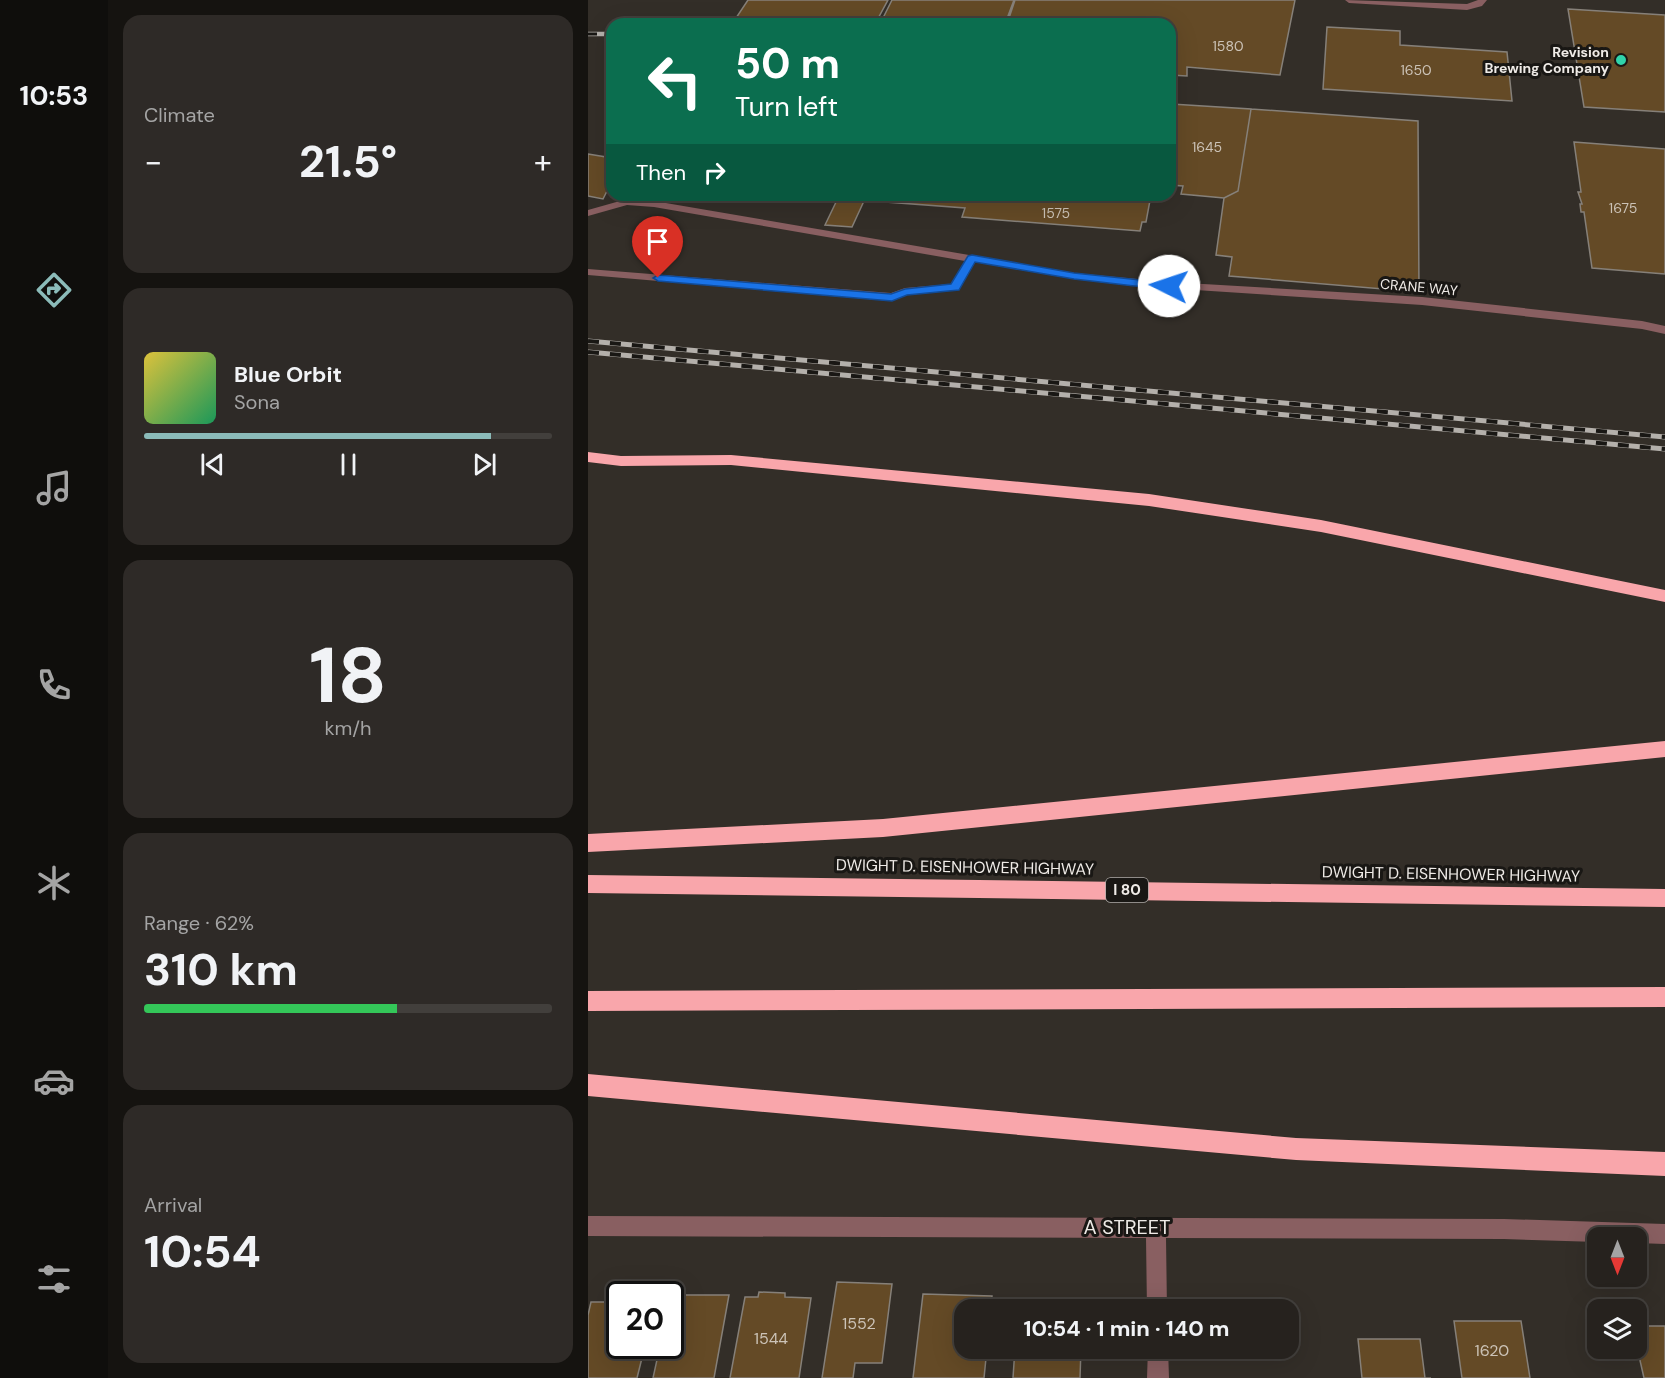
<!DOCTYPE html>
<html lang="en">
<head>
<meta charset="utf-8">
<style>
  body { margin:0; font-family:"DM Sans",sans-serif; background:#2e2a27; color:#f1f3f6; height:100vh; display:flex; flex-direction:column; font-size:22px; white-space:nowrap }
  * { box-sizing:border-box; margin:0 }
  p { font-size:20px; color:#a4a4a4 }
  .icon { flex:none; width:33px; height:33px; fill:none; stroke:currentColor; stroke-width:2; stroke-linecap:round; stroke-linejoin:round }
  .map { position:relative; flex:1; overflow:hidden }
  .panel { display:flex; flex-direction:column; gap:15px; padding:15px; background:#151310; width:480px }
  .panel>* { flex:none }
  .hud { position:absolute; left:18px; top:18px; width:570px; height:183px; border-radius:18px; box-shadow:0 6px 24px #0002,0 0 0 2px #423f3c; background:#0b6e4f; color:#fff; overflow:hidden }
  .needle { width:39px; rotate:180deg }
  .buttons { position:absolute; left:999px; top:1227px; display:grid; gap:12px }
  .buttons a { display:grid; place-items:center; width:60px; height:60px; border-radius:12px; background:#26221e; box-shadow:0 6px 24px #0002,0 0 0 2px #423f3c; font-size:30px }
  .speed { position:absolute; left:18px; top:1281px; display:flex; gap:12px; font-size:30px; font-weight:700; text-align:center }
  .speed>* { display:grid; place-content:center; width:78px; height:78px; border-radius:50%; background:#26221e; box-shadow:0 6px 24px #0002,0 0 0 2px #423f3c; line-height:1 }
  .speed .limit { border:3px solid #111; border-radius:9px; background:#fff; color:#111 }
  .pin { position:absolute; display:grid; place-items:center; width:51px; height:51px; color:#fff; margin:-62px -26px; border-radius:50% 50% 50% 0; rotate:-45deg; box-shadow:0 0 6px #0007 }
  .pin .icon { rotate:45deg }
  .me { position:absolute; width:66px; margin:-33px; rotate:274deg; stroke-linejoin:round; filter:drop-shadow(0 0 4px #0008) }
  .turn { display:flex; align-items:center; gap:21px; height:126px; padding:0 30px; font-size:27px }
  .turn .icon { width:78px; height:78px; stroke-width:2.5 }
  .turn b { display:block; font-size:42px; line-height:51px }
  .then { display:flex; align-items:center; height:57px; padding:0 30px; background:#0003; gap:12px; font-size:22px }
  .big { font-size:45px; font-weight:700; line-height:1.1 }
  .panel .widget { flex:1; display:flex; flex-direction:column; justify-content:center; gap:9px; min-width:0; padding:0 21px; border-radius:18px; background:#2e2a27 }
  .panel .dial { align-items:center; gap:0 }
  .dial b { font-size:78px; line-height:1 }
  .song { display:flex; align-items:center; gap:18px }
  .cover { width:72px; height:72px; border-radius:9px; background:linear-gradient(135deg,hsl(50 70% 55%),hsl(150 70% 35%)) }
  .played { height:6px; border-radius:3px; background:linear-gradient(90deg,#8bbbb9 85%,#423f3c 85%) }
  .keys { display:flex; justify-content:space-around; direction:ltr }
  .heat { display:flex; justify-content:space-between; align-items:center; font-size:33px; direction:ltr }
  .charge { height:9px; border-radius:4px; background:linear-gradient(90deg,#34c759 62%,#423f3c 0) }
  .trip { position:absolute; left:366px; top:1299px; width:345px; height:60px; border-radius:18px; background:#26221e; box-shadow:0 6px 24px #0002,0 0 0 2px #423f3c; font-weight:700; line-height:60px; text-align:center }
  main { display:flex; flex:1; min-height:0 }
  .tab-bar { display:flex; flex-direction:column; width:108px; justify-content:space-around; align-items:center; background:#0f0e0c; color:#a4a4a4 }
  .tab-bar .icon { width:42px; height:42px }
  .tab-bar .active { color:#8bbbb9 }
  .tab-bar b { font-size:27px; color:#f1f3f6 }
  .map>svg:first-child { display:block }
</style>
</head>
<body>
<main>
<nav class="tab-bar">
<b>10:53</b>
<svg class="icon active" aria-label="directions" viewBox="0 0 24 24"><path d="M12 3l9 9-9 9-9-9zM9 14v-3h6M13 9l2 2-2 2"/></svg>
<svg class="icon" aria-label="music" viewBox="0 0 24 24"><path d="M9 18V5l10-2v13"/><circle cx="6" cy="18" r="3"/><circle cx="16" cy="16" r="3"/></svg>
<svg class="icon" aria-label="phone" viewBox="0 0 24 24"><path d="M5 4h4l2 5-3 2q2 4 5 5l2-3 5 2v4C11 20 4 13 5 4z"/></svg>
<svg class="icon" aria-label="climate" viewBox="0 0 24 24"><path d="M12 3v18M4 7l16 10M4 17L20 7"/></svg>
<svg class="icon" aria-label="car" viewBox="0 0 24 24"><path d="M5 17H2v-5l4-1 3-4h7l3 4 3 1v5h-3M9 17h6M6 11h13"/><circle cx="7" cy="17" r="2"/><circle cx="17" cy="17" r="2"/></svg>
<svg class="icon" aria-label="filters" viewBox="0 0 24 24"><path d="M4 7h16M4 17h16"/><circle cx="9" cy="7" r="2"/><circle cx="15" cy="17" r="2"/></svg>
</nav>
<section class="panel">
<div class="widget"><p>Climate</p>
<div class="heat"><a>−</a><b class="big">21.5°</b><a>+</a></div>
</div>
<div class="widget">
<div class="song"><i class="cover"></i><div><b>Blue Orbit</b><p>Sona</p></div></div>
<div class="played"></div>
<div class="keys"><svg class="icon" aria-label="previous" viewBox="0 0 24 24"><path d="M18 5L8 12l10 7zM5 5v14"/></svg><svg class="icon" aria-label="pause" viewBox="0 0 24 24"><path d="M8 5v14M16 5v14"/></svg><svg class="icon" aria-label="next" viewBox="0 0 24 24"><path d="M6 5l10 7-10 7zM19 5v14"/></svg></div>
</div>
<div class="widget dial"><b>18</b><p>km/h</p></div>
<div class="widget"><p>Range · 62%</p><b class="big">310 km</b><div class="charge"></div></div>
<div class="widget"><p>Arrival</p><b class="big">10:54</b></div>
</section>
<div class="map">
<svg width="1077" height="1378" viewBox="0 0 1077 1378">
  <rect width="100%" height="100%" fill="#332e28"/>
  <path fill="#644a26" stroke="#868079" stroke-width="1.5" d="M160 0H300L287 24H144Z
    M304 0H426L417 24H292Z
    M427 0H707L692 75 599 67V76L582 75V24H419Z
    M980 9 1077 15V112L996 107Z
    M739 27 812 31V45L919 52 924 101 735 89Z
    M583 104 663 109 650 191 636 198 593 194 595 186 582 185Z
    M663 109 830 121 831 292 641 276 644 257 628 255 636 198 650 191Z
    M986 142 1077 149V274L1004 268 996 212H993L992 204H994L990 192H993Z
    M0 154 24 158V181L15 199 0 196Z
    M205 195H297L294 202 276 201 264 227 237 225 250 198Z
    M301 195H563L558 222H554L552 231 374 217 377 208 298 202Z
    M249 1282 304 1284 294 1363H267L265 1378H234Z
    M22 1292H45L44 1294H32V1346H57L49 1378H0V1315L3 1302H19Z
    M171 1292 197 1293V1297L223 1298 211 1378H142L157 1297H170Z
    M335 1294 404 1296 403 1310H376V1348H399L396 1378H325Z
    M82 1295H141L126 1378H65L72 1346H82Z
    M494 1303V1310H430V1304Z
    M866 1321H933L942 1378H874Z
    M1048 1326H1077V1378H1056L1048 1343Z
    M770 1339H832L837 1378H843H774Z
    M427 1348H493L492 1378H425Z"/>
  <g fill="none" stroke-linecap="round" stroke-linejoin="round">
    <path fill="#895f61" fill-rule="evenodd" d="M757 0 879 4 890 0H899L894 6 879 10 761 3Z
      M39 199 66 201 486 273 581 282 587 286 581 290 486 279 387 262 371 289 319 295 304 301 0 275V269L303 293 317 288 363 284 377 261 66 207 39 205 0 216V210Z"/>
    <path fill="#895f61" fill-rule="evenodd" d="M581 282 834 297 1054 321 1077 326V334L1054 329 834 305 577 288 575 286Z
      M0 1216 916 1219 1077 1224V1244L1048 1243V1238H1010V1242L916 1239 578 1238 579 1310H559L558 1238 0 1236Z
      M560 1348H580L581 1378H559Z"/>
    <path fill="#f9a6ab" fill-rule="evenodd" d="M0 452 33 456 143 455 561 494 733 520 1077 590V602L733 532 561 506 143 465 33 466 0 462Z
      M1077 741V757L295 837 0 852V834L295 819Z
      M0 875 1077 889V907L0 893Z
      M1077 987V1007L0 1011V991Z
      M0 1074 708 1138 1077 1152V1176L708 1160 0 1096Z"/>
    <defs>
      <path id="rail-far1" d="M0 34H24"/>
      <path id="rail" d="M0 341 1077 437
        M0 352 1077 449"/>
    </defs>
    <use href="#rail-far1" stroke="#b4b0ab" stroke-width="4.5"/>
    <use href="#rail" stroke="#b4b0ab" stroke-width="5"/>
    <use href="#rail-far1" stroke="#191714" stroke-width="3" stroke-dasharray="9" stroke-linecap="butt"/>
    <use href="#rail" stroke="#191714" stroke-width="4" stroke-dasharray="11" stroke-linecap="butt"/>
  </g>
  <path fill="#1a73e8" stroke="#114b97" stroke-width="1.5" d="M384 255 486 273 581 283 586 286 581 290 486 279 387 262 371 290 319 295 304 301 70 281 65 278 70 275 303 294 317 289 363 284 380 256Z"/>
  <circle fill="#30d4aa" stroke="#191714" stroke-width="2" cx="1033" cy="60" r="6"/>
  <g text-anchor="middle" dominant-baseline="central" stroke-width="6" stroke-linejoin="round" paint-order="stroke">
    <g font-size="14" fill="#ccc3b7">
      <text x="640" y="46">1580</text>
      <text x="828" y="70">1650</text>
      <text x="619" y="147">1645</text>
      <text x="1035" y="208">1675</text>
      <text x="468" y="213">1575</text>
    </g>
    <g font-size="14" font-weight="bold" fill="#efebe7" stroke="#191714" text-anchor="end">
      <text x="1021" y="52">Revision<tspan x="1021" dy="16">Brewing Company</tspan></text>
    </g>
    <g font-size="14" fill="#efebe7" stroke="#191714">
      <text transform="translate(831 287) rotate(5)">CRANE WAY</text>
    </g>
    <rect fill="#191714" stroke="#afaba8" stroke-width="1.5" x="518" y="878" width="42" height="24" rx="4.5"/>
    <g font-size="15" font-weight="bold" fill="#efebe7">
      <text x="539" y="890">I 80</text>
    </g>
    <g font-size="16" fill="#efebe7" stroke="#191714">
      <text transform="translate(377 867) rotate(1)">DWIGHT D. EISENHOWER HIGHWAY</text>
      <text transform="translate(863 874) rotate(1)">DWIGHT D. EISENHOWER HIGHWAY</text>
    </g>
    <g font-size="16" fill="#ccc3b7">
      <text x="271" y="1323">1552</text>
      <text x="183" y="1338">1544</text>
      <text x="904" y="1350">1620</text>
    </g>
    <g font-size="20" fill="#efebe7" stroke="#191714">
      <text x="539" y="1227">A STREET</text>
    </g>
  </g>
</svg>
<div class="buttons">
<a><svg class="needle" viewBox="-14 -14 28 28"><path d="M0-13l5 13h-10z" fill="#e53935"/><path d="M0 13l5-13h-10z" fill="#a4a4a4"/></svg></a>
<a><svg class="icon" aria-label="layers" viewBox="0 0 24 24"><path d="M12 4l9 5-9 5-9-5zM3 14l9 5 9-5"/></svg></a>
</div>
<div class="speed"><div class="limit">20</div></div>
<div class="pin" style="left:70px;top:278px;background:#d93025"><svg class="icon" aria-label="arrive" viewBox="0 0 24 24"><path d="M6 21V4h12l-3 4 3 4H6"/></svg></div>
<svg class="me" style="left:581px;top:286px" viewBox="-20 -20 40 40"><circle r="19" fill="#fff"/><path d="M0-13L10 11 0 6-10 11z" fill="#1a73e8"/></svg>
<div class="trip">10:54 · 1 min · 140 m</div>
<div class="hud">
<div class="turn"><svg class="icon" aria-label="left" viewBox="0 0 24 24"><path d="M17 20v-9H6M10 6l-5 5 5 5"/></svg><div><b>50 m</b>Turn left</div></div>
<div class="then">Then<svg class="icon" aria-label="right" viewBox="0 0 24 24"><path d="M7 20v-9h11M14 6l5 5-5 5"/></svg></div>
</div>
</div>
</main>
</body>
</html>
